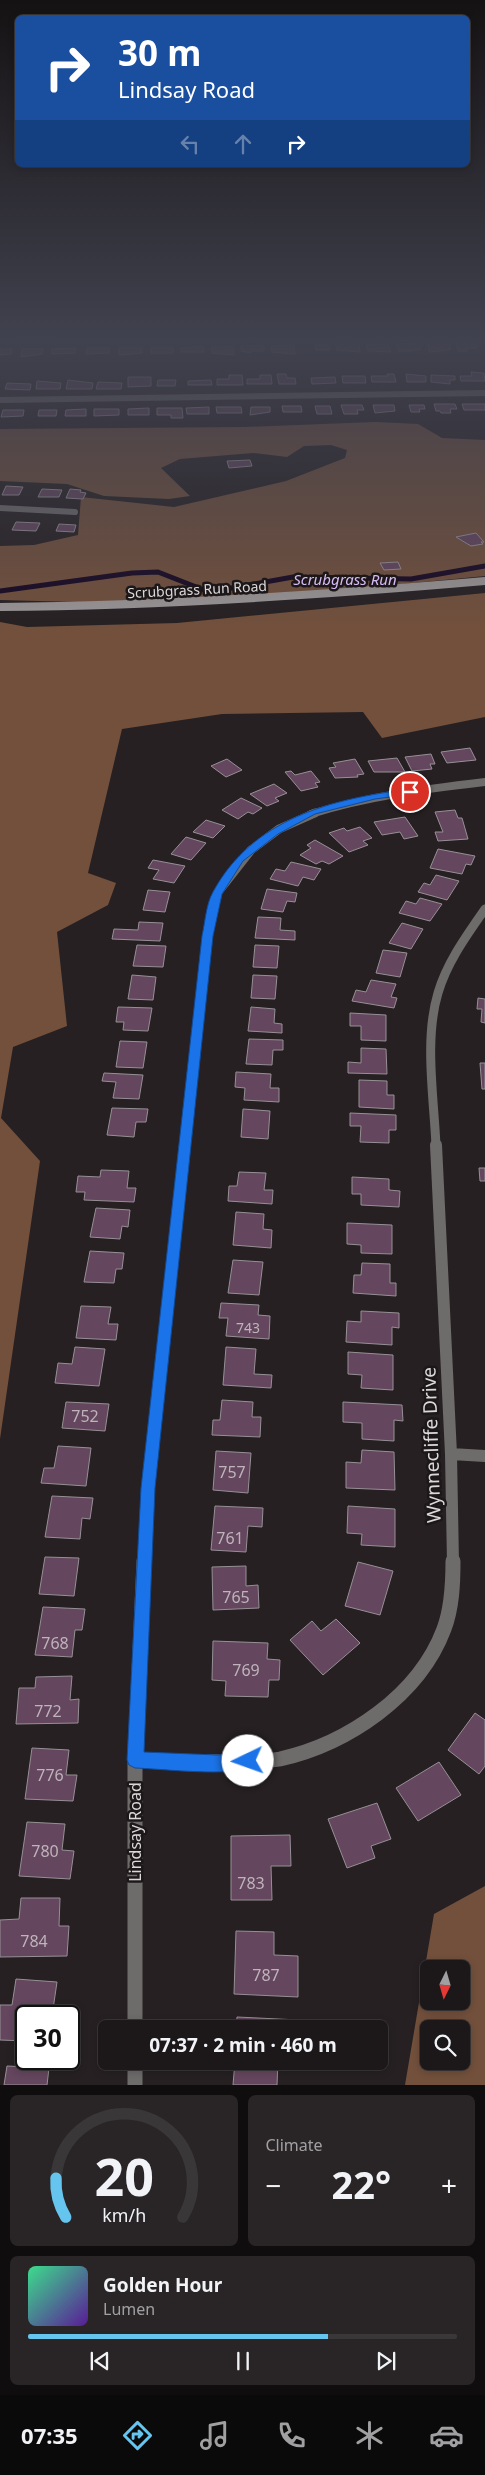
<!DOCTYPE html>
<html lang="en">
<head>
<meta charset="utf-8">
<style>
  body { margin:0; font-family:"Noto Sans",sans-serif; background:#292527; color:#f1f3f6; height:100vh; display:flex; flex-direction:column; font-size:19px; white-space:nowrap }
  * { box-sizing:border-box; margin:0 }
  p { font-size:16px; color:#a0a0a2 }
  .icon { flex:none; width:28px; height:28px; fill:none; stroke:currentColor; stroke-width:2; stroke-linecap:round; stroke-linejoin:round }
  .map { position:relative; height:2085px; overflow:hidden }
  .sheet { display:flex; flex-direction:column; gap:10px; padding:10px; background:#0f0d0e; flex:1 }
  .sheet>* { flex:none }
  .hud { position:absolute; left:15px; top:15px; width:455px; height:152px; border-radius:8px; box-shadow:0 2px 8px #0003,0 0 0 1px #3a3739; background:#1a4fa0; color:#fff; overflow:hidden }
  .needle { width:32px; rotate:185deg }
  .controls { position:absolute; left:420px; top:1960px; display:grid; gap:10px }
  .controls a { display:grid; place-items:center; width:50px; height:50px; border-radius:8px; background:#1c181a; box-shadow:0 2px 8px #0003,0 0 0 1px #3a3739; font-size:25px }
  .speed { position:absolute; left:15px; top:2005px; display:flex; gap:10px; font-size:25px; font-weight:700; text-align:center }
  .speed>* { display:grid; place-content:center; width:65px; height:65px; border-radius:50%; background:#1c181a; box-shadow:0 2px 8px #0003,0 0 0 1px #3a3739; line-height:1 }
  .speed .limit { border:2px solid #111; border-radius:8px; background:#fff; color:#111 }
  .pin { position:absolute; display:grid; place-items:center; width:42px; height:42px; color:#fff; margin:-21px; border:2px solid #fff; border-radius:50%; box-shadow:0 1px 5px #0007 }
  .me { position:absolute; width:55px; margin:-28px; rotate:267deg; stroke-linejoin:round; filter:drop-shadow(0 0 4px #0008) }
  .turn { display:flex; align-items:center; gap:18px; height:105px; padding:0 20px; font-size:22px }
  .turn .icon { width:65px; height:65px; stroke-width:2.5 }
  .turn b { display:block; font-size:35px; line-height:42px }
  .lanes { display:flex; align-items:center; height:48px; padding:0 20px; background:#0003; justify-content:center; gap:25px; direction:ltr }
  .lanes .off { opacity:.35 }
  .big { font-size:38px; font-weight:700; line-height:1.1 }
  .sheet .tile { flex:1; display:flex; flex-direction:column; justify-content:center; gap:8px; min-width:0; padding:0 18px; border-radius:8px; background:#292527 }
  .sheet .dial { align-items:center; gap:0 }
  .dial svg { height:130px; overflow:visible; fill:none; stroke:#3a3739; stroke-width:7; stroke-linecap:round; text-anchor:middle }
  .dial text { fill:#f1f3f6; stroke:none }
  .song { display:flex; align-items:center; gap:15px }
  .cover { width:60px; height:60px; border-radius:8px; background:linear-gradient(135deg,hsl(150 70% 55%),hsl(270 70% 35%)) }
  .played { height:5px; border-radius:2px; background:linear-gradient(90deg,#65c5ee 70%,#3a3739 70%) }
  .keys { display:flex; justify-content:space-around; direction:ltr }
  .heat { display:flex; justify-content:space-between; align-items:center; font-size:28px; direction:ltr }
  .sheet .tiles { flex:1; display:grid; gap:10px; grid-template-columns:1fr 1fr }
  .tile:last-child { grid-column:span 2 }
  .trip { position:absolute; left:98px; top:2020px; width:290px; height:50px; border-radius:8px; background:#1c181a; box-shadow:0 2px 8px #0003,0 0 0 1px #3a3739; font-weight:700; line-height:50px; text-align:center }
  .tabs { display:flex; height:80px; justify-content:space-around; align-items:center; background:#0b0a0a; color:#a0a0a2 }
  .tabs .icon { width:35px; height:35px }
  .tabs .selected { color:#65c5ee }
  .tabs b { font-size:22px; color:#f1f3f6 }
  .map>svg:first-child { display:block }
</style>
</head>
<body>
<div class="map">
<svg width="485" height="2085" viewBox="0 0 485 2085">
  <rect width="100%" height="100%" fill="#262022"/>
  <path fill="#72503c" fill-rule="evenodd" d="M375 422 418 424 442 438 485 440V576L352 589 116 603 0 600V546L34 545 78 535 81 497 174 507 286 481 345 458 347 450 331 445 304 446 287 457 253 453 180 459 161 468 190 496 169 499 104 496 67 484 0 481V429L246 427Z
    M485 593V717L382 738 363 712 222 714 122 729 88 873 116 883 108 905 57 932 67 1026 13 1047 1 1118 40 1161 0 1439V622L27 627 177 623Z
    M485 1886V2085H405L434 1914ZM429 1969H461V2001H429ZM429 2029H461V2061H429Z"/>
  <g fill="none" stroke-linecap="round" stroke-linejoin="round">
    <path stroke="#170923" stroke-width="5" d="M0 591 132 573 158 572 209 592 293 577 411 579 485 566"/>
  </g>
  <path fill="#64465e" stroke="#969094" d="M419 343 421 349 411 351H399L396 344Z
    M456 343H476L477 348H466L467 351H458Z
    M336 344H359L360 352 337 350Z
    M388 344 391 352 368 351 366 345Z
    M428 344H450V350L429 352Z
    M264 345V351H251V353L241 351V346Z
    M294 345 295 354 272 352 271 346Z
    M315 345H330V350H316Z
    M203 346 204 352H181V348Z
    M233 346 234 355 212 353V347Z
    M119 347H142V353L119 355Z
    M151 347H173V353H151Z
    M76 348 75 353 52 354V349Z
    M87 348H109V353L86 354Z
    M0 349H12L11 354 0 355Z
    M22 349H43L42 354 21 357Z
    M471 372 484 373 485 381H461L460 376H472Z
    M277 374H286L287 378H295L296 384H279Z
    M387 374H394L396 382H372L371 376H388Z
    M406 374 426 376V382H407Z
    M229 375H242L243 385H217V379H229Z
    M260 375H271L272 384H247V379H260Z
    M431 375 455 376V380H450V384L431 382Z
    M342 376H365L366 383H343Z
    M128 377H151V386L128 387Z
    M335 377 336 383 312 384 311 378Z
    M68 380 93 383 92 389H66Z
    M158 380H176L175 386H157Z
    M211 380 212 385H188V381Z
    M37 381 61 383 60 389H36Z
    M98 382 122 383 121 389H96Z
    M7 383 31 384 30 390 5 389Z
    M434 404H455L457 409H450L451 413H441L440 411H436Z
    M462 404H485V410H464Z
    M341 405H362L364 410H357L358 414H344Z
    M373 405H394L395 411 375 413Z
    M409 405H424L425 409H419L420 412H411Z
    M282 406H301L302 412H283Z
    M315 406H330L332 414H317Z
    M209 407V414H187L186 408Z
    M216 407H241L242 413H217Z
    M251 407H270V412L250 415Z
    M149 408V415H128V409Z
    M157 408H182L183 418H171V415H157Z
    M86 409V416H65L66 410Z
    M94 409H119V415L94 416Z
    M3 410H24L23 416 1 417Z
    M39 410H57L56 416H38Z
    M250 460 252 466 229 468 227 461Z
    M6 486 23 487 19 495H2Z
    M42 489 62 490 59 497H38Z
    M70 489 81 490 80 492 86 493 83 499 66 498Z
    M16 522 40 523 36 531 12 530Z
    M59 524 76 525 74 532 56 531Z
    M476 533 484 542H481L483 544 471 546 456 537Z
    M398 562 401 569 384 570 380 563Z
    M470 748 476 760 447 763 441 752Z
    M431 754 435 764H430L432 769 412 771 405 757Z
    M397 758 405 772H374L368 761Z
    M227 759 242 770 226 777 211 766Z
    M355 759 364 774 357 775 358 777 335 778 329 768 336 767 333 763Z
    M291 771 295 775 311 771 320 782 315 783 318 787 301 791 285 772Z
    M274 784 287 793 275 798 279 801 267 806 250 794Z
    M241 798 262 808 253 814 248 812 238 819 222 810Z
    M455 810 458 818H462L468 839 438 841 435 832H443L435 812Z
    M405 817 418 836 404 839 400 832 382 835 374 822Z
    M206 820 225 826 213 838 193 832Z
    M360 827 372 838 363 841 368 845 349 852 329 833 344 828 347 831Z
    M186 837 206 843 191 860 171 854Z
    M315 840 343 856 329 864 322 861 316 864 300 855 311 848 307 845Z
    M438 849 475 856 471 865 466 864 462 874 430 868Z
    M153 860 185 866 174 883 153 879 159 870 148 868Z
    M291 862 321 869 314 880 303 877 298 886 270 879 276 869 285 871Z
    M436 875 459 881 447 900 418 892 424 883 430 885Z
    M267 889 297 893 295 902 287 901 283 912 261 909Z
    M148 890 170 892 165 912 143 910Z
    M420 898 442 904 430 921 399 913 406 901 416 904Z
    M258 917 281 918 280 930 295 931V940L255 938Z
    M139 922 163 923 160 941 112 939 114 929 138 930Z
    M402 923 423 929 411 949 389 943Z
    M137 945 166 946 163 967 133 966Z
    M255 945 279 946 277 968 253 967Z
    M383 950 407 953 400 977 376 973Z
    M132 975 156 977 153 1000 128 999Z
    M253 975 277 976 275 999 251 998Z
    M371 980 396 984 391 997 397 998 394 1008 352 1001 356 990 366 992Z
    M478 998 485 999V1023L481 1022 482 1009H477Z
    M118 1007 152 1008 148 1031 123 1030 124 1022H116Z
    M251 1007 275 1009 274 1023 282 1024V1033L248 1031Z
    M350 1013 386 1015V1041L361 1040V1026H350Z
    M249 1039 283 1040V1050H273L272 1065 246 1064Z
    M120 1041 147 1042 143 1068 116 1067Z
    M361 1048 386 1049 387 1074 348 1073V1062L361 1063Z
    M480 1063H485V1089H482Z
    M236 1072 271 1074 270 1088H279V1102L244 1100 245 1088 235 1087Z
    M104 1073 143 1075 139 1099 113 1098 116 1082 102 1081Z
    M359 1080 387 1081V1095H394V1109L359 1107Z
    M112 1108 148 1109 146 1122H136L134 1137 107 1135Z
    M243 1109 270 1111 268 1139 241 1137Z
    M350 1113 396 1115V1130H389V1143L360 1142 361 1126H350Z
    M479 1168H485V1181H480Z
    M101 1170 129 1171 127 1188H136L134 1202 84 1200 85 1192H76L78 1176 100 1177Z
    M239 1172 266 1173 264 1190H273L272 1204 228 1201 229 1186H237Z
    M352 1177 389 1179V1190L400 1191 399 1207 361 1205V1194H352Z
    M96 1208 130 1210 128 1227 122 1226 120 1239 90 1237Z
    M236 1212 264 1214 263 1229 272 1230 271 1248 233 1245Z
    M347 1223 392 1225V1254L361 1253V1245L347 1244Z
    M90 1251 124 1253 122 1269H116L114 1283 84 1282Z
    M233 1260 263 1262 259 1295 228 1293Z
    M362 1263 390 1264V1283H396V1296L353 1293 354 1275H361Z
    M221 1303 259 1305 258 1315 270 1316 269 1339 226 1336 228 1318H219Z
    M81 1306 111 1307 108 1324H118L116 1340 76 1338Z
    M361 1311 399 1313V1328L392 1327V1345L346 1342 347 1321 361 1322Z
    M75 1347 105 1349 99 1386 55 1383 58 1363 72 1364Z
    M226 1347 256 1349 254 1374 272 1375 271 1388 223 1385Z
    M348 1352 393 1355V1390L361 1388 362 1375 348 1374Z
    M222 1400 253 1402 252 1417H261L260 1437 212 1435 213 1420H220Z
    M66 1402 109 1404 105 1431 62 1428Z
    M343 1402 402 1405 403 1421 394 1420V1441L362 1439V1423L343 1422Z
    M58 1446 91 1448 86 1486 41 1483 44 1468H54Z
    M362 1450 394 1452 395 1490 346 1488V1462L361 1463Z
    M216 1451 251 1453 248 1493 213 1490Z
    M52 1496 93 1498 90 1519 82 1518 80 1539 45 1537Z
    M215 1506 263 1508 262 1527 248 1526 246 1552 211 1550Z
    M348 1506 395 1509V1547L361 1545 362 1534 347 1533Z
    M45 1557 79 1558 74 1596 39 1594Z
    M358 1562 393 1571 380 1615 345 1606Z
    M246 1566V1586L258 1585 259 1608 213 1610 212 1567Z
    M43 1607 85 1609 82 1630H75L72 1657 35 1655Z
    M336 1619 360 1643 323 1675 290 1640 312 1621 321 1631Z
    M213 1641 268 1643 267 1659 280 1660 279 1680H269L268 1697 225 1696 226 1681 212 1680Z
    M72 1676 70 1700 79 1699 78 1723 16 1724 19 1688H35L36 1677Z
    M475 1713 485 1720V1766L479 1774 448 1750Z
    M32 1748 69 1750 66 1775H77L73 1801 25 1799Z
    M439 1762 461 1795 418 1821 396 1788Z
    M377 1803 391 1839 371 1846 375 1858 347 1868 328 1819Z
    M27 1822 65 1824 62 1850 74 1851 70 1879 19 1876Z
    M290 1835 291 1866H271L272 1900H231V1836Z
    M21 1898H60L59 1926H69L67 1956 0 1957V1920L19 1919Z
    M236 1931 274 1932V1955L298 1956V1997L234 1994Z
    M16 1979 57 1982 52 2016H26V2041L0 2040V2005H12Z
    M237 2017 299 2020 298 2029H236Z
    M235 2061H278L277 2085H233Z
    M7 2066 49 2068 47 2085H4Z"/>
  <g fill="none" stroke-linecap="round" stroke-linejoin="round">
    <path stroke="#6e6b6b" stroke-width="6" d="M0 340 180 338
      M0 400 485 393
      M0 508 75 512"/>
    <path stroke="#6e6b6b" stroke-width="8" d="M311 814C368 796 426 789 485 782"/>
    <path stroke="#6e6b6b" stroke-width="9" d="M185 1146 208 936 218 892 251 850 279 829 315 813
      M436 1146C434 1098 424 1039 438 993 447 962 467 935 485 909"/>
    <path stroke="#6e6b6b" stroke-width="12" d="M436 1145 451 1454 453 1563
      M451 1454 485 1456
      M144 1563 148 1488 185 1145"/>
    <path stroke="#6e6b6b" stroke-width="15" d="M135 1760C173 1761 211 1763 249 1761 259 1760 270 1761 280 1759 347 1744 419 1696 444 1629 452 1608 453 1584 453 1561
      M135 2029V1760L144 1561
      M135 2061V2085"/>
    <path stroke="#9a9595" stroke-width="8" d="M0 607C162 606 323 595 485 581"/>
  </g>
  <linearGradient id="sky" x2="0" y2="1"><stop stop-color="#151213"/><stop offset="0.54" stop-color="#41424f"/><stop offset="1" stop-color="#41424f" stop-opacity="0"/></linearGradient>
  <rect width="485" height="630" fill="url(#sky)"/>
  <path fill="#1a73e8" stroke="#114b97" d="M410 789 414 792 413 794 375 799 315 814 278 834 243 861 222 894 213 936 155 1488 144 1752 217 1755 248 1753 254 1755 256 1761 254 1767C228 1777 165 1769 135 1768L129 1765 127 1760 141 1488 202 936C205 923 206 904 213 892 253 818 332 799 410 789Z"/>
  <g text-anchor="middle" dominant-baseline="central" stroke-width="5" stroke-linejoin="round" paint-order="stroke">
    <g font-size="14" fill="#dcd8d9" stroke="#1c1718">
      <text transform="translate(197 589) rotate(-3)">Scrubgrass Run Road</text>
    </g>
    <g font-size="14" fill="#beb4ba">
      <text x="248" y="1327">743</text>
    </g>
    <g font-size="15" font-style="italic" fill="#d8bbf5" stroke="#1c1718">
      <text x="345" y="579">Scrubgrass Run</text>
    </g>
    <g font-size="16" fill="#beb4ba">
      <text x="85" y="1416">752</text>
      <text x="232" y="1472">757</text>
      <text x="230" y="1538">761</text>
      <text x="236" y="1597">765</text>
      <text x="55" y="1643">768</text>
      <text x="246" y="1670">769</text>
      <text x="48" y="1711">772</text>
      <text x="50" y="1775">776</text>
      <text x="45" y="1851">780</text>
      <text x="251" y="1883">783</text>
      <text x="34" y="1941">784</text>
      <text x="266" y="1975">787</text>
    </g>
    <g font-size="16" fill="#dcd8d9" stroke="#1c1718">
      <text transform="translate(135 1832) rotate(-90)">Lindsay Road</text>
    </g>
    <g font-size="19" fill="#dcd8d9" stroke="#1c1718">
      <text transform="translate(431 1445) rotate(-92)">Wynnecliffe Drive</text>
    </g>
  </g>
</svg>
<div class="controls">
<a><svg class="needle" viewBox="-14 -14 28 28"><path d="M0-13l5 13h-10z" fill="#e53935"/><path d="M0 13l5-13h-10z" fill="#a0a0a2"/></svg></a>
<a><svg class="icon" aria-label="search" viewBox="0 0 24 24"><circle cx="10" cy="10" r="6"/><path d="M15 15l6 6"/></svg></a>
</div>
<div class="speed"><div class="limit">30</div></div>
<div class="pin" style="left:410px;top:792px;background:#d93025"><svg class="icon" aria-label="arrive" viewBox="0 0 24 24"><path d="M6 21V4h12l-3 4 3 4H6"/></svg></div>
<svg class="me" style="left:248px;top:1761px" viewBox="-20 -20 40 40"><circle r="19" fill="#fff"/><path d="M0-13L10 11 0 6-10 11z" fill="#1a73e8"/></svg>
<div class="trip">07:37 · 2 min · 460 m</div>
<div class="hud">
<div class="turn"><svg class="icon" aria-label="right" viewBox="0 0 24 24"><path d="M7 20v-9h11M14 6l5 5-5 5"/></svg><div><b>30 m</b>Lindsay Road</div></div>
<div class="lanes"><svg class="icon off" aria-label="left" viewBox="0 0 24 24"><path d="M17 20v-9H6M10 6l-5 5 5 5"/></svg><svg class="icon off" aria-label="ahead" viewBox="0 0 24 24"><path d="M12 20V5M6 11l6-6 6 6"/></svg><svg class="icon" aria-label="right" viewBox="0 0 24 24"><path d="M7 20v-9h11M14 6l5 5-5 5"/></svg></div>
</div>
</div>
<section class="sheet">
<div class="tiles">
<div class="tile dial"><svg viewBox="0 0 100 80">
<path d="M14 69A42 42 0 1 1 86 69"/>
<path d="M14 69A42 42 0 0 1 8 45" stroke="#65c5ee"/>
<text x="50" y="56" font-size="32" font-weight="700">20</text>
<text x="50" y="72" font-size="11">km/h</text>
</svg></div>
<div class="tile"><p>Climate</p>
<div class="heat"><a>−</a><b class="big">22°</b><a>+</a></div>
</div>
<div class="tile">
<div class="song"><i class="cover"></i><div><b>Golden Hour</b><p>Lumen</p></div></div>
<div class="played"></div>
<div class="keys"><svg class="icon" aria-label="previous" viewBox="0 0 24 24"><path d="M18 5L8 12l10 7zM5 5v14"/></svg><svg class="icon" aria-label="pause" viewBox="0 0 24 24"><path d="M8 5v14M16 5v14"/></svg><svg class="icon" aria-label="next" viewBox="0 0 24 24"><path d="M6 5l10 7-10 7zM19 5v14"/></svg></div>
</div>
</div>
</section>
<nav class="tabs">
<b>07:35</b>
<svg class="icon selected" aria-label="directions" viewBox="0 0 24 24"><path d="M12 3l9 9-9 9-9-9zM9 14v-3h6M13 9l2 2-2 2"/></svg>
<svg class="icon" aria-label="music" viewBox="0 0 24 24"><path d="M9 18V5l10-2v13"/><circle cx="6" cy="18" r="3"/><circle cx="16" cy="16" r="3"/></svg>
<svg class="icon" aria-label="phone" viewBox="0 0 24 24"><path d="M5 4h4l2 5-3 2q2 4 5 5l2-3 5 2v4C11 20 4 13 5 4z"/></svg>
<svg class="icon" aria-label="climate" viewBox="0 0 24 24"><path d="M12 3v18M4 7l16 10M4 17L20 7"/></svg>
<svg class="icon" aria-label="car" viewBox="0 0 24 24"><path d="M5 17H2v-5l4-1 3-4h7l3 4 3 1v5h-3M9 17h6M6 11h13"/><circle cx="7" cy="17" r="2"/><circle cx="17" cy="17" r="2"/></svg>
</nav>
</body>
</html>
